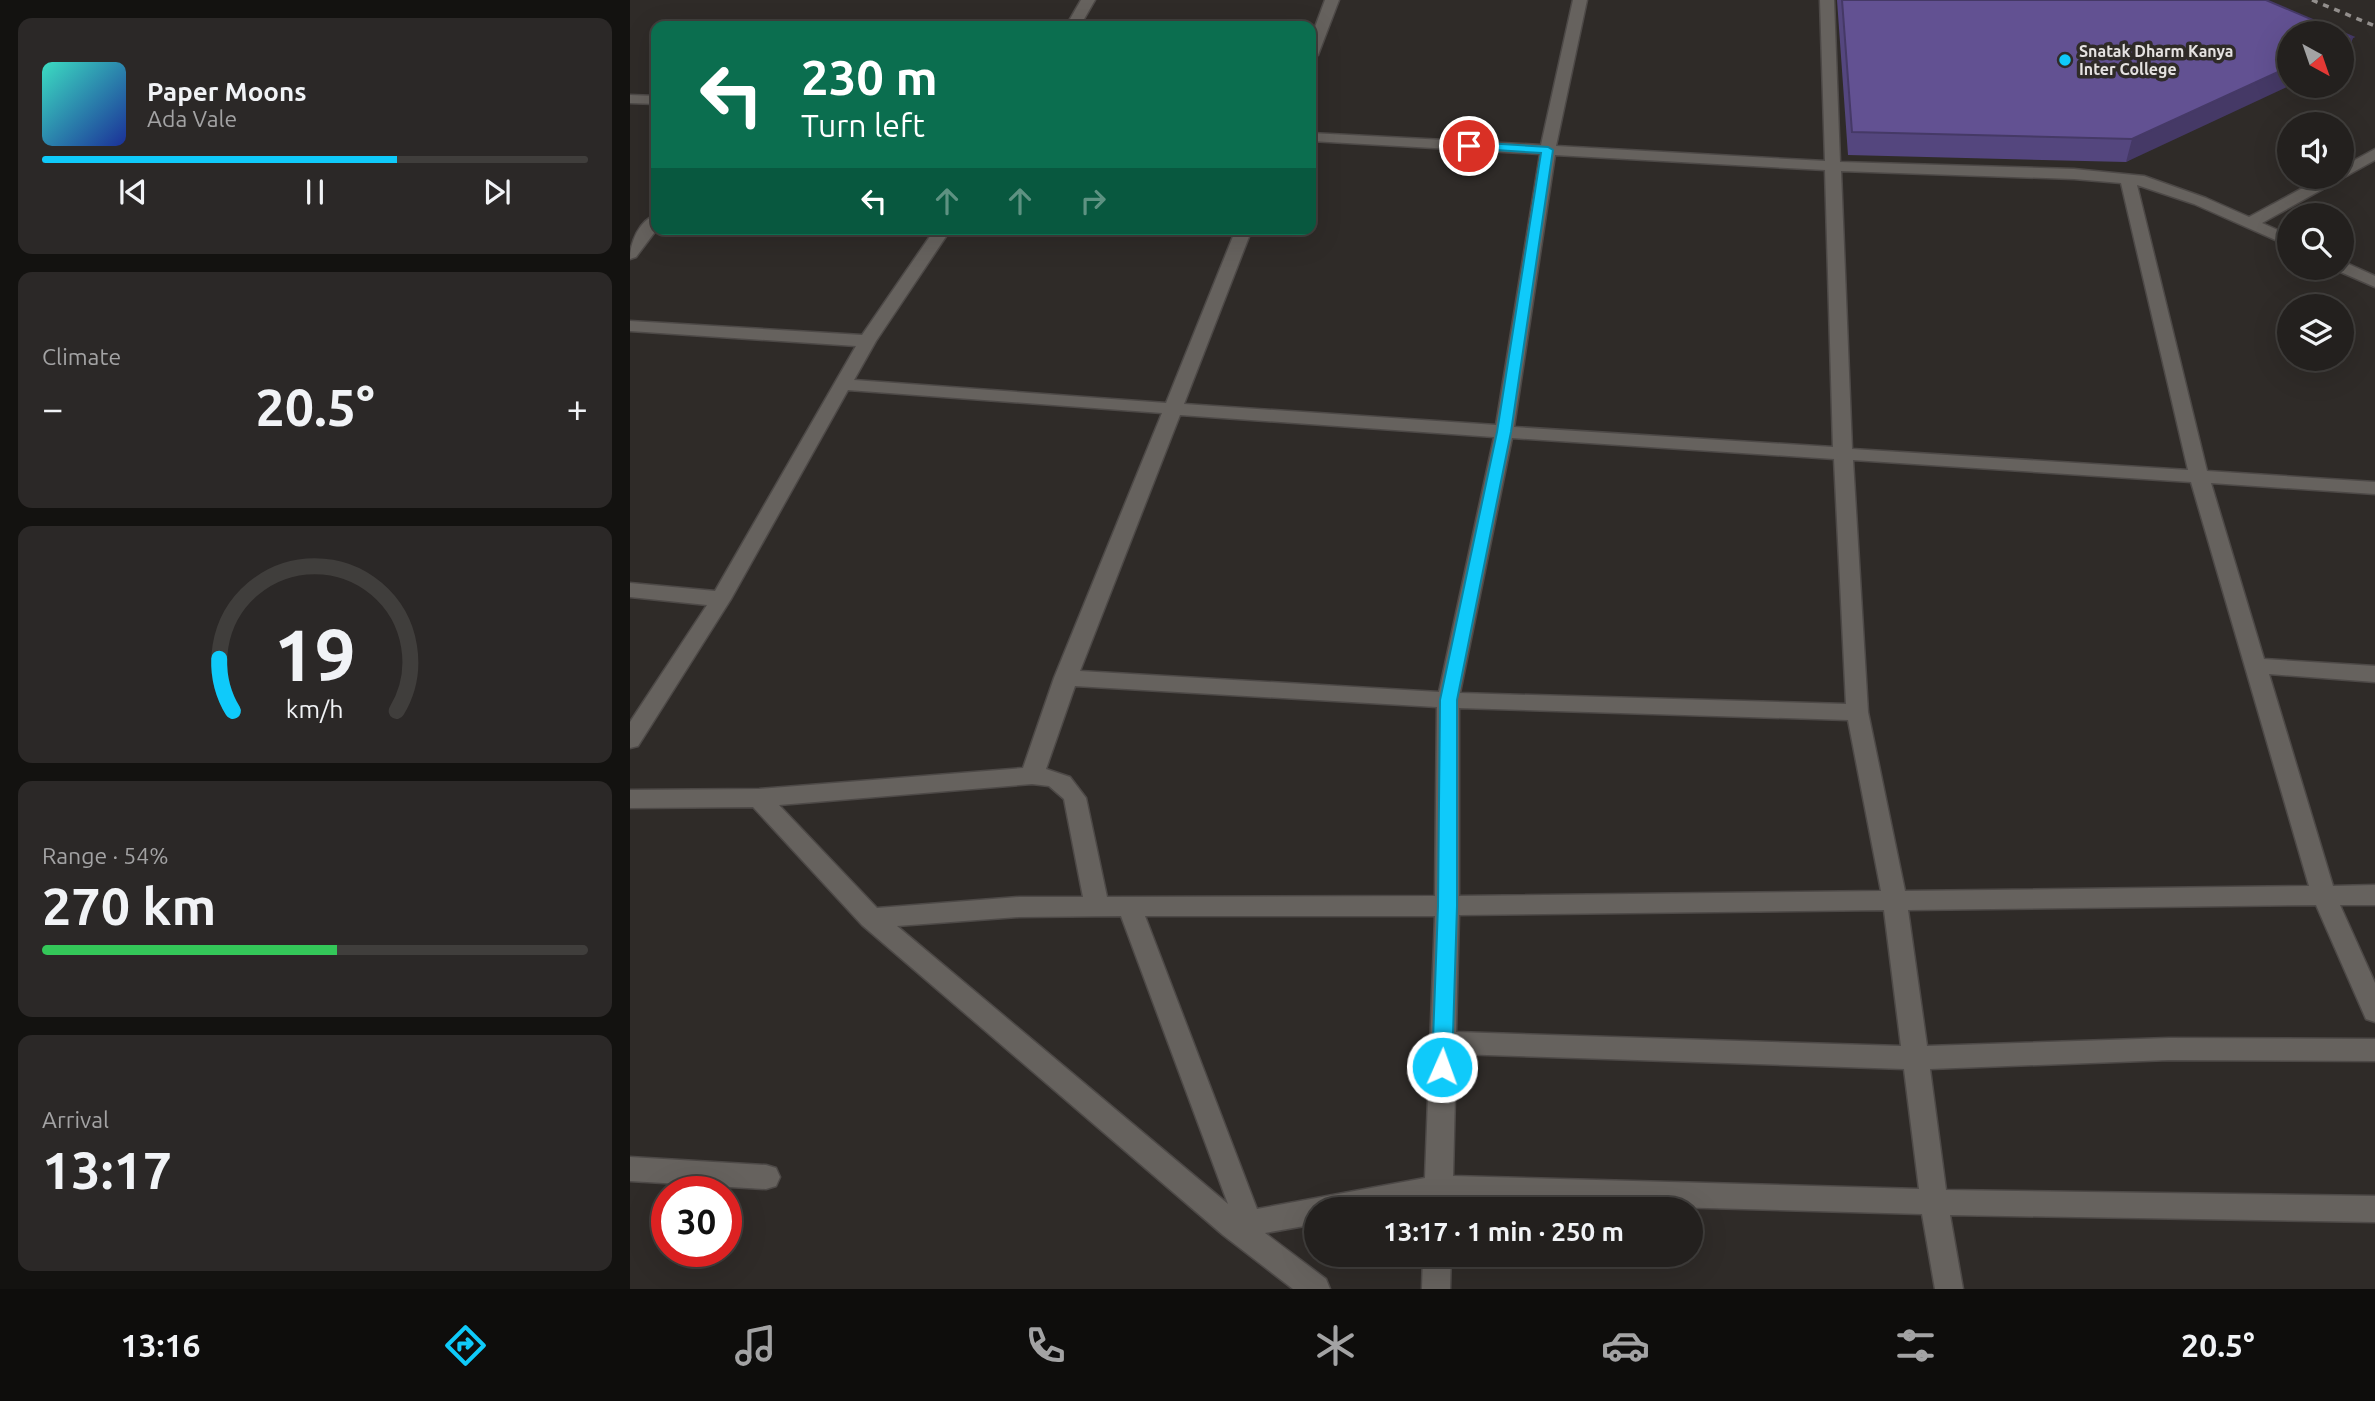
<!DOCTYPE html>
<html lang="en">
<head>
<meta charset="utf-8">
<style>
  body { margin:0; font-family:Ubuntu,sans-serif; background:#2b2827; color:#f1f3f6; height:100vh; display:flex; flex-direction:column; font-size:26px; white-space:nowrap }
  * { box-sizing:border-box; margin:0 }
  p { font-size:23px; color:#a3a3a4 }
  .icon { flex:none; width:38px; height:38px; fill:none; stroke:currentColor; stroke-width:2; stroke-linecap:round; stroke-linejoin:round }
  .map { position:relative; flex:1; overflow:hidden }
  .panel { display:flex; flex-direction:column; gap:18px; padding:18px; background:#131210; width:630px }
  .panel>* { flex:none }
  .top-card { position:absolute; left:21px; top:21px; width:665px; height:214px; border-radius:14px; box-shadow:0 7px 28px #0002,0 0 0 2px #403e3c; background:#0b6e4f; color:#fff; overflow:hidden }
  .needle { width:46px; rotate:140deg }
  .buttons { position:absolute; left:1647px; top:21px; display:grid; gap:14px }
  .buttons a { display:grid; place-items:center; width:77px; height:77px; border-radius:50%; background:#23201e; box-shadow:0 7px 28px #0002,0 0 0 2px #403e3c; font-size:35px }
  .speed { position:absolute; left:21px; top:1176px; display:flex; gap:14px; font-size:35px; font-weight:700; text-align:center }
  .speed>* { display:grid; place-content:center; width:91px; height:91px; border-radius:50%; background:#23201e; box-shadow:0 7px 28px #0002,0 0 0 2px #403e3c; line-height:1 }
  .speed .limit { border:10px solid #d22; background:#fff; color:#111 }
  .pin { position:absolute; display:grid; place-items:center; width:60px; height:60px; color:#fff; margin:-30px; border:4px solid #fff; border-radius:50%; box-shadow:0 2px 7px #0007 }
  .me { position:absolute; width:77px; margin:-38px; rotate:2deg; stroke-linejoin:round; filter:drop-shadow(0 0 5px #0008) }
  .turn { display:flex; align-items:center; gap:24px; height:147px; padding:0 35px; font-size:32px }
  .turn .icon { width:91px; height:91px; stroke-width:2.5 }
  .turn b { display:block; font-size:49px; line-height:60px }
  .lanes { display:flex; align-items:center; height:66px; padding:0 35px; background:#0003; justify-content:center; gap:35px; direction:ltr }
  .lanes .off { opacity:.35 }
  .big { font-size:52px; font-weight:600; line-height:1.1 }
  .panel .tile { flex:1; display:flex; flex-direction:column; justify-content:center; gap:10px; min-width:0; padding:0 24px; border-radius:14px; background:#2b2827 }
  .panel .dial { align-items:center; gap:0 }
  .dial svg { height:182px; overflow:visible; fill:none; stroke:#403e3c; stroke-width:7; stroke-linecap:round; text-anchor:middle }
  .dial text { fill:#f1f3f6; stroke:none }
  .song { display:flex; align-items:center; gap:21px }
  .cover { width:84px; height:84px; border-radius:10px; background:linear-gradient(135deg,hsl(170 70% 55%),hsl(230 70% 35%)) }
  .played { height:7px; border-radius:4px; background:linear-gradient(90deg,#0fcafa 65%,#403e3c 65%) }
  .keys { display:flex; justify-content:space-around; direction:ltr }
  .heat { display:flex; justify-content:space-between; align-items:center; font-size:38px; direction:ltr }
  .charge { height:10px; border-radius:5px; background:linear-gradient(90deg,#34c759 54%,#403e3c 0) }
  .trip { position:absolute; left:674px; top:1197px; width:399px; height:70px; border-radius:35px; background:#23201e; box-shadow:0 7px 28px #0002,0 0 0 2px #403e3c; font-weight:600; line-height:70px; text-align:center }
  .menu { display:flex; height:112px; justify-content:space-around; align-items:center; background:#0e0d0c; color:#a3a3a4 }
  .menu .icon { width:49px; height:49px }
  .menu .on { color:#0fcafa }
  .menu b { font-size:32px; color:#f1f3f6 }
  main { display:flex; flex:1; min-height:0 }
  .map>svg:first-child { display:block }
</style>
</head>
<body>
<main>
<section class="panel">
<div class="tile">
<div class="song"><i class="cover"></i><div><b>Paper Moons</b><p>Ada Vale</p></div></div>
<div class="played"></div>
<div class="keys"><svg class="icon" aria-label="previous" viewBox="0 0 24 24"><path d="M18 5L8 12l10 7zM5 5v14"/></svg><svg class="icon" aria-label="pause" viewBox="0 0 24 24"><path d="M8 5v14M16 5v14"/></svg><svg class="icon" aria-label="next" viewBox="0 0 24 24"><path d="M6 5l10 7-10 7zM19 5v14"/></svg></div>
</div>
<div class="tile"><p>Climate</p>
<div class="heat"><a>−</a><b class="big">20.5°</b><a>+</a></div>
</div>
<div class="tile dial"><svg viewBox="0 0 100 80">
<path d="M14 69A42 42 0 1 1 86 69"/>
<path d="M14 69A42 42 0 0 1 8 46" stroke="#0fcafa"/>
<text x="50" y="56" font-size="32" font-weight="700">19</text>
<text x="50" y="72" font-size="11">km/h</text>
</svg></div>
<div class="tile"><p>Range · 54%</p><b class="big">270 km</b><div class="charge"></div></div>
<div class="tile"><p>Arrival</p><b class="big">13:17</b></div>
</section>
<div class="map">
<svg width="1745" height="1289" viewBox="0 0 1745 1289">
  <rect width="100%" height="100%" fill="#2f2b28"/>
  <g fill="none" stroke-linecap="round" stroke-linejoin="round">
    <defs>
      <path id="minor" d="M451 0H465L450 26H436Z
        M695 0H709L688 55 681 59V38Z
        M943 0H957L926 146 1195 161 1190 0H1204L1210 162 1444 169 1514 176 1576 198 1619 217 1693 177H1712V167L1745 149V160L1632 223 1659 235V246L1564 204 1507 185 1577 471 1745 482V494L1581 483 1634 659 1745 666V682L1639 674 1703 886 1745 885V905H1710L1745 983V1022L1736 1019 1686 905 1278 910 1297 1046 1539 1038 1745 1039V1061L1539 1060 1300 1069 1316 1190 1745 1196V1222L1320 1215 1333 1289H1305L1292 1214 822 1201V1209H794V1203L761 1209H686V1224L635 1233 696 1279 700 1289H663L593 1235 232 925 123 807 0 808V790L129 789 393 768 424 678 532 413 218 390 101 599 8 746 0 748V722L77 605 0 597V583L85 591 226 346 0 331V321L232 335 305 229H321L246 341 224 380 536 403 606 229H622L554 404 866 425 910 154 681 141V133L911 145ZM925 155 1195 170 1203 447 884 427ZM1211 171 1444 179 1491 183 1558 470 1222 449ZM550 415 864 437 809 692 450 671ZM882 438 1204 459 1216 704 830 693ZM1223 460 1561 482 1679 886 1275 891 1238 712ZM445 686 807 707 805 896 477 897 456 798 440 777 416 769ZM829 708 1218 720 1251 891 829 896ZM402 784 419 786 434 799 453 897H389L247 908 149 805ZM1254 910 1271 1046 826 1032 829 915ZM491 916 598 1204 267 926 389 917ZM515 916H805L795 1178 627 1209ZM826 1054 1274 1069 1289 1189 823 1176Z
        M0 95 26 96V104L0 103Z
        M26 215 27 229 6 257 0 259C0 243 9 220 26 215Z
        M1712 261 1745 276V287L1706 270 1705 268H1712Z
        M0 1157 136 1165 146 1168 150 1177 146 1186 136 1189 0 1181Z
        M793 1255H821L820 1289H792Z"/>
    </defs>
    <use href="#minor" stroke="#4d4947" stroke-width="3"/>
    <use href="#minor" fill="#66625e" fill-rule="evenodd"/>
    <path stroke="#938f8d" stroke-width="3.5" stroke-dasharray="6 6" stroke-linecap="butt" d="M1682 0 1745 26"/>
  </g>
  <path fill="#54467e" d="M1207 0H1636L1723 37 1716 59 1712 61V33L1496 162 1218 155Z"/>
  <path fill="#453966" d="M1723 37 1716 59 1712 61V42Z
    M1659 67V86L1496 162 1502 139Z"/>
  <path fill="#625192" stroke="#453966" stroke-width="2" d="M1212 0H1636L1723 37 1712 42V33H1659V67L1502 139 1222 132Z"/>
  <path fill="#0fcafa" stroke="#0a83a2" stroke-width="2" d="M839 142 918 147 923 150 881 432 827 700V906L822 1067 819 1073 812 1075 805 1073 802 1067 808 906 810 700 867 432 911 153 835 148 833 146Z"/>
  <circle fill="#0fcafa" stroke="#2f2b28" stroke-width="2.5" cx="1435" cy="60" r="7"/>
  <g text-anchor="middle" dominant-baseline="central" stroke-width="7" stroke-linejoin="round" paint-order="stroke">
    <g font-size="16" font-weight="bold" fill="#e5e2e1" stroke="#2f2b28" text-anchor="start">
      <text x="1449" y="51">Snatak Dharm Kanya<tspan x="1449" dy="18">Inter College</tspan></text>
    </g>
  </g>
</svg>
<div class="buttons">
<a><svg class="needle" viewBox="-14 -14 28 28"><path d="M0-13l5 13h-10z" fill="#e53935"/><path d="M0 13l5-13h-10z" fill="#a3a3a4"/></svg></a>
<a><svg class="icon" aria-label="sound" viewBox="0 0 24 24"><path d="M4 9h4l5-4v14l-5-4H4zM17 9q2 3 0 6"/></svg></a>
<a><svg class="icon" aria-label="search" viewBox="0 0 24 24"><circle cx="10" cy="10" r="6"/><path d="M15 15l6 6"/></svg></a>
<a><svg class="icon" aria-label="layers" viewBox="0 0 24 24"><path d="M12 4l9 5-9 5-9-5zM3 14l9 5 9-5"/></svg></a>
</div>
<div class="speed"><div class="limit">30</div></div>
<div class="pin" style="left:839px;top:146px;background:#d93025"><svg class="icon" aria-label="arrive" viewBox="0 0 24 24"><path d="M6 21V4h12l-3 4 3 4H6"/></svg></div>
<svg class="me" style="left:812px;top:1067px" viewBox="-20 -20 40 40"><circle r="17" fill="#0fcafa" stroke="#fff" stroke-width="3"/><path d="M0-11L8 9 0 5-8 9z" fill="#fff"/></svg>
<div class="trip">13:17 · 1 min · 250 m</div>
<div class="top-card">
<div class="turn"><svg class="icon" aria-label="left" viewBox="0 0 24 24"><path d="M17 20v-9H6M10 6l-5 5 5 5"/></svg><div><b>230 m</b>Turn left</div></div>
<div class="lanes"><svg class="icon" aria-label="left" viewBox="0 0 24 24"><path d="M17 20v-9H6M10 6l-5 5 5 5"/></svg><svg class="icon off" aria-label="ahead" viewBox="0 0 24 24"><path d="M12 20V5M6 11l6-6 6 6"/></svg><svg class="icon off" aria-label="ahead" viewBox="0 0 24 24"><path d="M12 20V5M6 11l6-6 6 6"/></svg><svg class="icon off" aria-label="right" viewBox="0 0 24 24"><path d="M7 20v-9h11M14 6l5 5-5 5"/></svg></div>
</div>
</div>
</main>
<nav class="menu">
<b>13:16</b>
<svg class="icon on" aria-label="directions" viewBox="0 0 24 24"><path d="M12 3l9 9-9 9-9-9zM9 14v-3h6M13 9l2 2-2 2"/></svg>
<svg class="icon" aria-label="music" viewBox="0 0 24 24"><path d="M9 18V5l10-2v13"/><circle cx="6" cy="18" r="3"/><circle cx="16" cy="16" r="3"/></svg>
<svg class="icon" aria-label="phone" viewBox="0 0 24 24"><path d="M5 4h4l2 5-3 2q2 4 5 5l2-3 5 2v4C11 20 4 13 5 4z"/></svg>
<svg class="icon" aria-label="climate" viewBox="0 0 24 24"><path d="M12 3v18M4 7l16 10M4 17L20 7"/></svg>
<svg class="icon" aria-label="car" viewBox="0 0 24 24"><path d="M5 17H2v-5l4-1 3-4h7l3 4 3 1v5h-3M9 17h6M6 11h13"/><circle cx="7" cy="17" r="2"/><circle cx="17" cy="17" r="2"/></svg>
<svg class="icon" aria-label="filters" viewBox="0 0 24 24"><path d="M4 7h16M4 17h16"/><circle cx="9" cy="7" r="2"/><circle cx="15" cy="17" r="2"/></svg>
<b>20.5°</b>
</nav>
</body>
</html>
